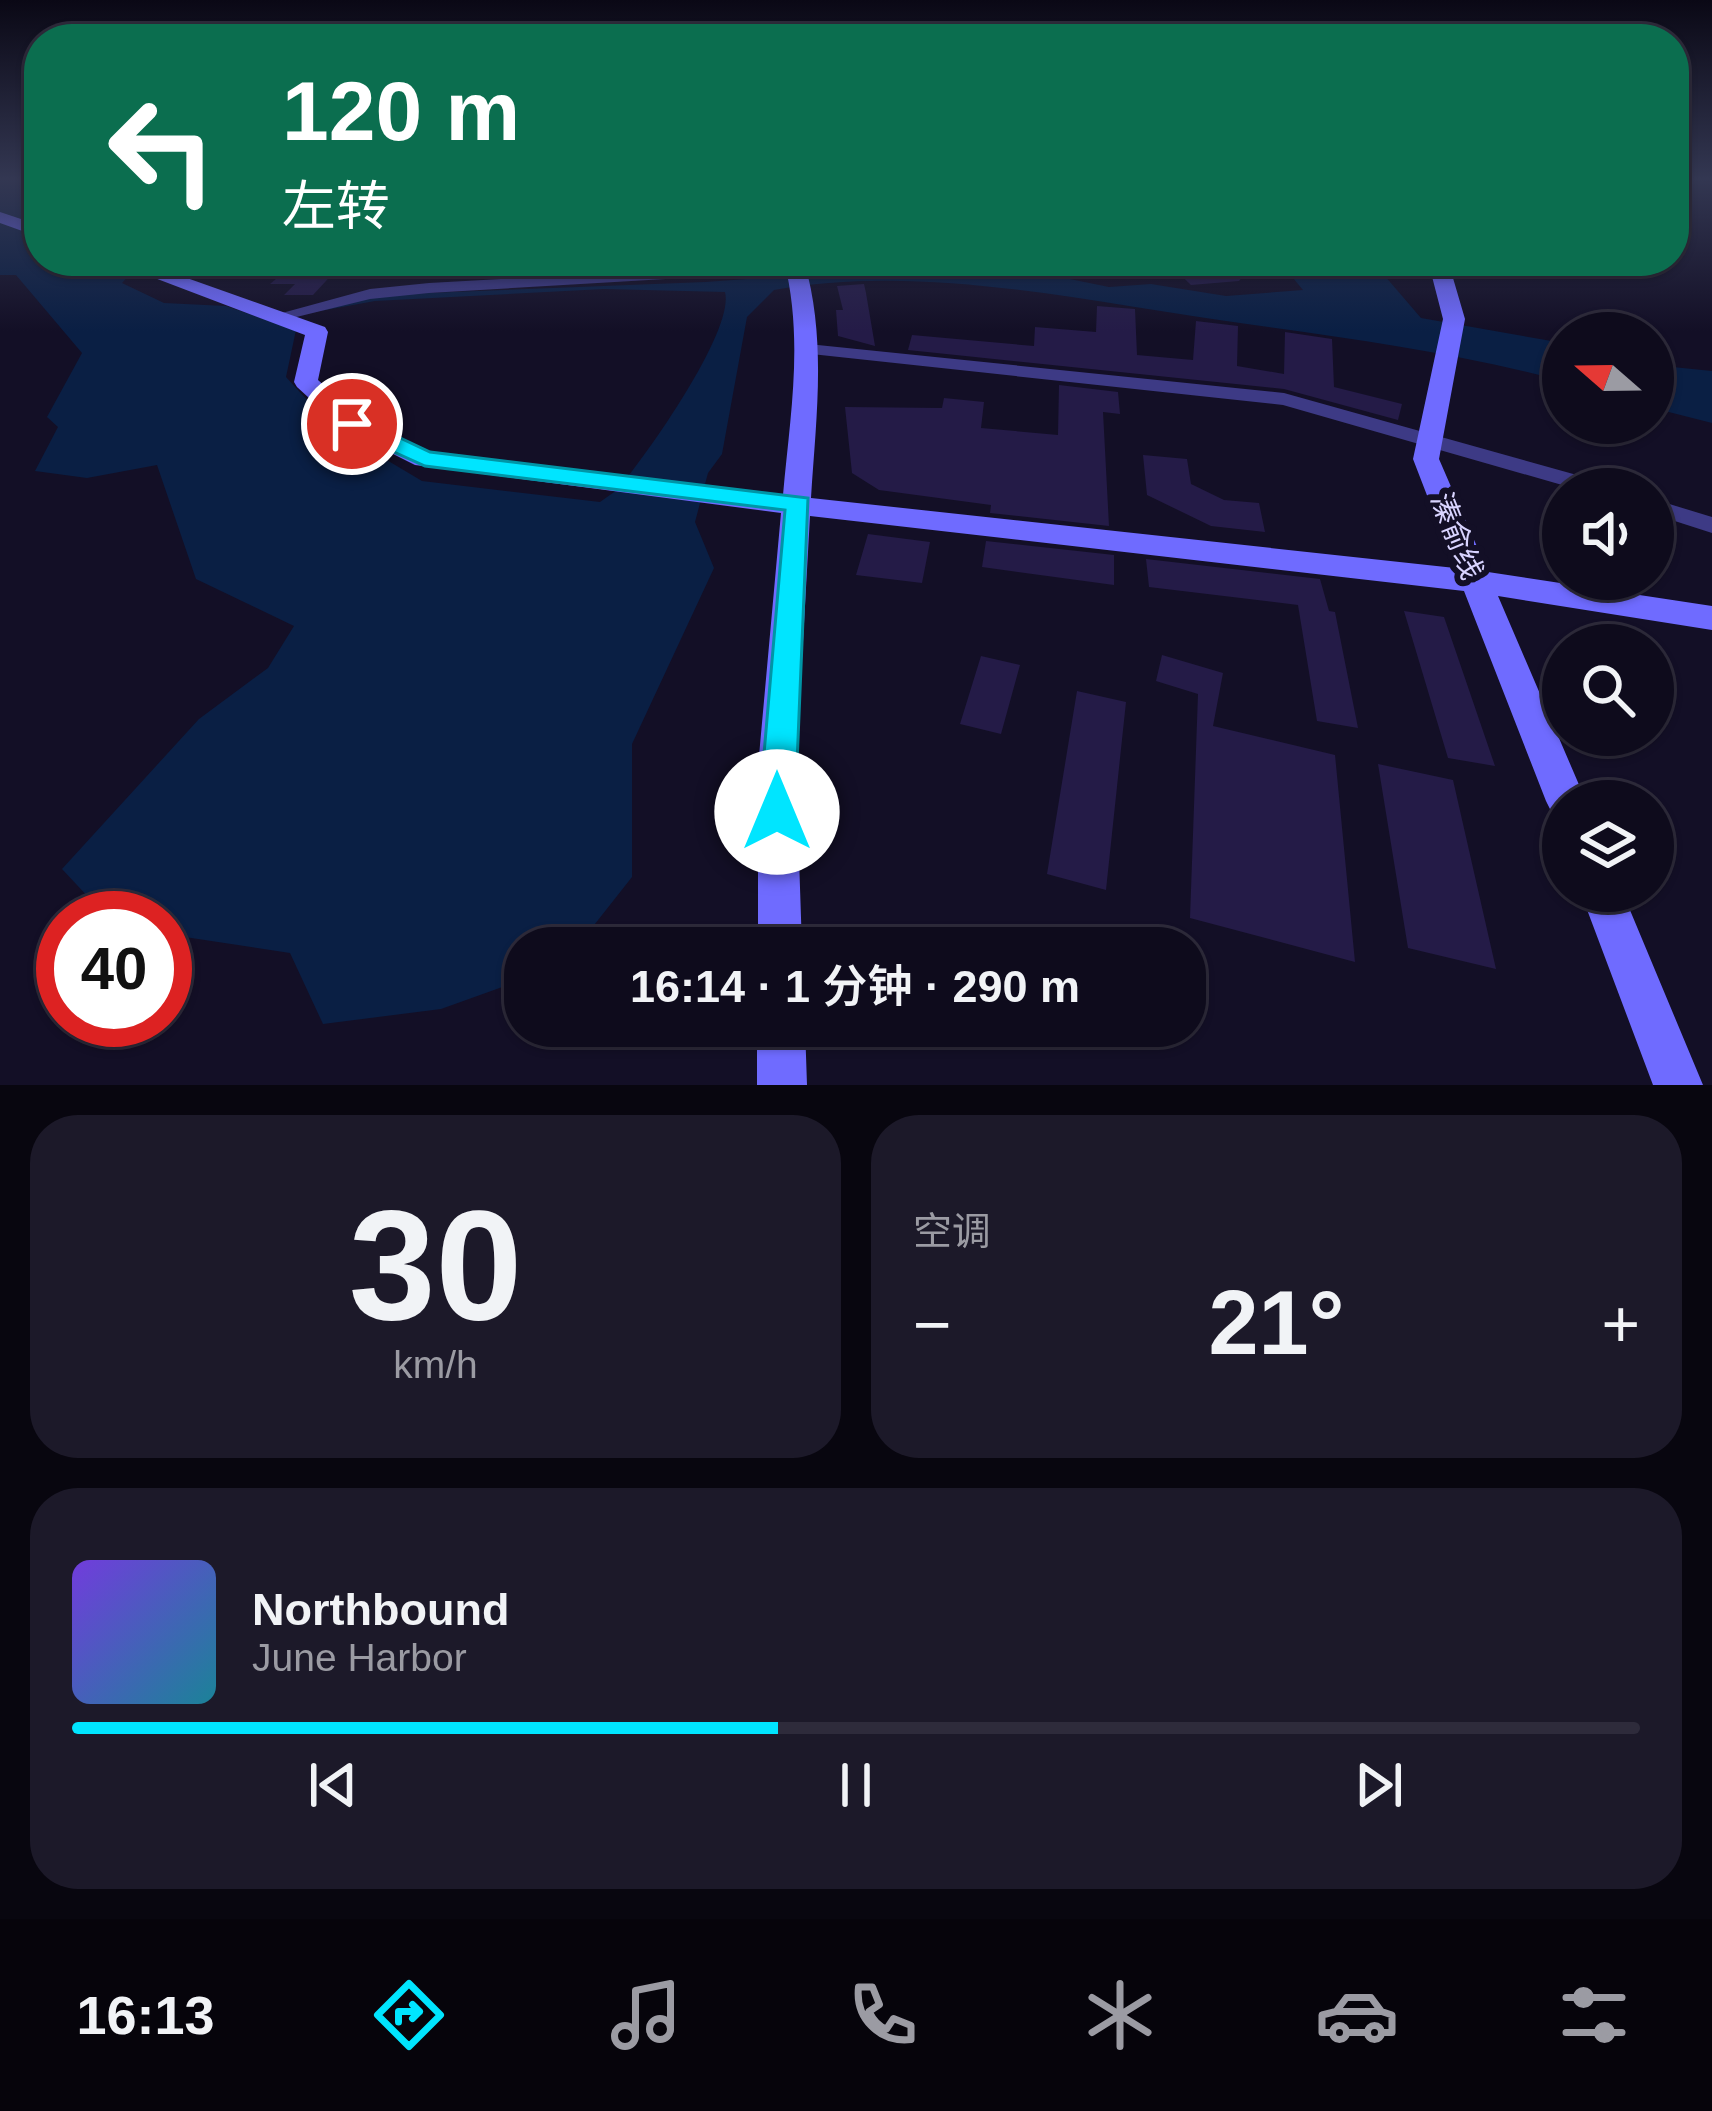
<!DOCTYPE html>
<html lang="zh">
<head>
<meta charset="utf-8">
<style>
  body { margin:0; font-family:Helvetica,"Noto Sans SC",sans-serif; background:#1c1929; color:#f1f3f6; height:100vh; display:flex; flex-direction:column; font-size:45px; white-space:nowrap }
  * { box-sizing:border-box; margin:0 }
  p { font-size:39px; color:#9b9ba3 }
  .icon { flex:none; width:66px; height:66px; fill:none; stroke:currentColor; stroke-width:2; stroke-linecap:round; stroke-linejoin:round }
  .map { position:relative; height:1085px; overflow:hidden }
  .sheet { display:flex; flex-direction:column; gap:30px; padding:30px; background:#08060f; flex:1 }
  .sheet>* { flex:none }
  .banner { position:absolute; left:24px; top:24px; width:1665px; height:252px; border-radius:48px; box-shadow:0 3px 9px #0004,0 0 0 3px #2e2b3b; background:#0b6e4f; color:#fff; overflow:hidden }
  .needle { width:78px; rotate:290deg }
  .fabs { position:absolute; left:1542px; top:312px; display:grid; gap:24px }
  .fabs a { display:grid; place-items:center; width:132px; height:132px; border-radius:50%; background:#0e0b1c; box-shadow:0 3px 9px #0004,0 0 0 3px #2e2b3b; font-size:60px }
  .speed { position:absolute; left:36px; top:891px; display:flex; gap:24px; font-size:60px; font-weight:700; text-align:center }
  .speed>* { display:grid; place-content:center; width:156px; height:156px; border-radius:50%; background:#0e0b1c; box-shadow:0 3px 9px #0004,0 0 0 3px #2e2b3b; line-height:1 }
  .speed .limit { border:18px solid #d22; background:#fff; color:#111 }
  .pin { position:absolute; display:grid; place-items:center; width:102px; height:102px; color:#fff; margin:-51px; border:6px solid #fff; border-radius:50%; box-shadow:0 3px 12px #0007 }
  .me { position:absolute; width:132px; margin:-66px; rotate:0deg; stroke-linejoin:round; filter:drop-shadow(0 0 9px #0008) }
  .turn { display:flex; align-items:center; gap:42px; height:252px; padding:0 60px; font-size:54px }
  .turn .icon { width:156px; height:156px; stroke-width:2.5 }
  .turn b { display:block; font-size:84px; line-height:102px }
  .big { font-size:90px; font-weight:600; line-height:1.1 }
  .sheet .widget { flex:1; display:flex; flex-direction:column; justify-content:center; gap:18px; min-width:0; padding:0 42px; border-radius:48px; background:#1c1929 }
  .sheet .dial { align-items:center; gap:0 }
  .dial b { font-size:156px; line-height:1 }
  .song { display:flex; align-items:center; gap:36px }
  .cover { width:144px; height:144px; border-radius:18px; background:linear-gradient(135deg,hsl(260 70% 55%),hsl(190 70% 35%)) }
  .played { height:12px; border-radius:6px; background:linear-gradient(90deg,#00e5ff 45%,#2e2b3b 45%) }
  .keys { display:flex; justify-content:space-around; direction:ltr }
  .heat { display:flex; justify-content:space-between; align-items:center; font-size:66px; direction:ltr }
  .sheet .tiles { flex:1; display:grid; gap:30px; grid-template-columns:1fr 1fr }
  .widget:last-child { grid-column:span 2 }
  .trip { position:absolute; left:504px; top:927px; width:702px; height:120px; border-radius:48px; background:#0e0b1c; box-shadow:0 3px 9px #0004,0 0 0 3px #2e2b3b; font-weight:600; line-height:120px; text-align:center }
  .tab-bar { display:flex; height:192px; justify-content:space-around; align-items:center; background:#06040b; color:#9b9ba3 }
  .tab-bar .icon { width:84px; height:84px }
  .tab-bar .selected { color:#00e5ff }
  .tab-bar b { font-size:54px; color:#f1f3f6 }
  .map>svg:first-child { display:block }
</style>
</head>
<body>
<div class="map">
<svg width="1712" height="1085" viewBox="0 0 1712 1085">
  <rect width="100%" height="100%" fill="#130f26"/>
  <path fill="#0a1f44" d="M0 179H39V261H142L122 283 164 303 226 306 296 330 286 377 333 428 422 481 600 502 617 490C644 459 735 331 725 292L604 289 375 301 320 311 377 295 705 282 927 266 933 261H982L1109 287 1151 284 1226 296 1303 290 1293 278 1290 261H1372L1421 318 1563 343V381C1458 353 1354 339 1247 324 1097 304 927 262 774 290L747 317 722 454 708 473 695 522 714 568 632 744V877L576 948H525V979L441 1009 323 1024 290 953 165 934V918L105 915 62 869 199 719 268 668 294 626 196 579 157 465 87 478 35 471 58 427 47 417 82 353 16 275H0Z
    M1653 365 1712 371V423L1653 408Z"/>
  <path fill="#241b47" d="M1166 261H1255L1239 281 1191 285Z
    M290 267 338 268 313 295H284L295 284H270Z
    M864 284 866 293 875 346 838 336 836 310H843L837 286Z
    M1097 306 1135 309 1137 355 1193 360 1196 321 1238 326 1237 366 1284 374 1285 332 1332 339 1334 387 1402 404 1398 420 1284 389 908 350 912 335 1034 346 1035 327 1096 332Z
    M1059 385 1118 392 1120 414 1103 412 1109 526 990 513 991 505 879 490 852 473 845 407 942 408 944 398 984 402 981 428 1058 435Z
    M1143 455 1187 459 1191 484 1224 500 1259 503 1265 532 1211 526 1147 495Z
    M868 534 930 542 922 583 856 575Z
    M986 541 1114 555V585L982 567Z
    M1146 559 1320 579 1329 611 1335 612 1358 728 1317 721 1298 605 1149 587Z
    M1404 611 1444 617 1495 766 1448 758Z
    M1162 655 1223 673 1213 726 1335 755 1355 962 1190 918 1198 694 1156 681Z
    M981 656 1020 665 1001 734 960 724Z
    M1077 691 1126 702 1106 890 1047 874Z
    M1378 764 1453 780 1496 969 1408 948Z"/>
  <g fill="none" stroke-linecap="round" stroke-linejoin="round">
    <path fill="#3d3a85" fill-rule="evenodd" d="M796 263 802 265V271L429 293 370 299 280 321 271 316 370 289 429 283Z
      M808 344 1284 393 1609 484 1612 489H1576L1283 405 802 353 799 349Z
      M1653 499 1712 517V533L1653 514Z"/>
    <path fill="#6f6bff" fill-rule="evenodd" d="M0 212 39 225V237L0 223Z
      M110 261H139L325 327 328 332 318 380 361 419 431 452 783 495C790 416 804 339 784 261H804C827 339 816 418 811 498L1455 568 1413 459 1443 319 1428 261H1448L1465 319 1439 459 1488 572 1712 606V630L1498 596 1586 801H1563V817L1552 813 1546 801 1464 591 810 516 796 767 802 948H758V767L781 513 415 465 343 429 297 387 294 382 305 335Z
      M1580 891H1622L1703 1085H1653Z
      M757 1026H805L807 1085H757Z"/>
  </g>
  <linearGradient id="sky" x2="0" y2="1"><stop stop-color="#0a0815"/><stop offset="0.54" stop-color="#333752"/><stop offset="1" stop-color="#333752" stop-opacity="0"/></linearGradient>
  <rect width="1712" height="331" fill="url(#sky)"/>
  <path fill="#00e5ff" stroke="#0095a6" stroke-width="3" d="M343 419H360L430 452 808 498 795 812 790 824 777 828 764 824 759 812 785 510 425 466 343 429Z"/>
  <g text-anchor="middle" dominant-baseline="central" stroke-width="12" stroke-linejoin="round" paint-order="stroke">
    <g font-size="30" fill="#d9d4ff" stroke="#130f26">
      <text transform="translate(1457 536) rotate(68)">溱俞线</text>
    </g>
  </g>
</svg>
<div class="fabs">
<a><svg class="needle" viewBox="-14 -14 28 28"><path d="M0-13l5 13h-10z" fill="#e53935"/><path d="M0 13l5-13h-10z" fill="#9b9ba3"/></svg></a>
<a><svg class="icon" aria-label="sound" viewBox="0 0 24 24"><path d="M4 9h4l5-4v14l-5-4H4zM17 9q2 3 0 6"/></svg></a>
<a><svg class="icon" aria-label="search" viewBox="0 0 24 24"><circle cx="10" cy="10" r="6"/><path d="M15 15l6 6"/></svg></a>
<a><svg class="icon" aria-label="layers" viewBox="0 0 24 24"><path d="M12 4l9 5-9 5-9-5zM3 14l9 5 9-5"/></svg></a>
</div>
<div class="speed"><div class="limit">40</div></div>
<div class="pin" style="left:352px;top:424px;background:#d93025"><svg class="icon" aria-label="arrive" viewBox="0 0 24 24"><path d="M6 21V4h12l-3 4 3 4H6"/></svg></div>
<svg class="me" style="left:777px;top:812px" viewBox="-20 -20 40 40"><circle r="19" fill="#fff"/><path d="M0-13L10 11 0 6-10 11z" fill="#00e5ff"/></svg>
<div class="trip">16:14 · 1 分钟 · 290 m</div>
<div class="banner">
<div class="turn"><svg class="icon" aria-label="left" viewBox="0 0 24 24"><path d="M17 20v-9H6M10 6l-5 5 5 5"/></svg><div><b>120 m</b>左转</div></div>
</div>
</div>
<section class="sheet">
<div class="tiles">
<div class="widget dial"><b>30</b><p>km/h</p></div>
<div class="widget"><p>空调</p>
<div class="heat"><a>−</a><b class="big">21°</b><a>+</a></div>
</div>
<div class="widget">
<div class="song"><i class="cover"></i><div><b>Northbound</b><p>June Harbor</p></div></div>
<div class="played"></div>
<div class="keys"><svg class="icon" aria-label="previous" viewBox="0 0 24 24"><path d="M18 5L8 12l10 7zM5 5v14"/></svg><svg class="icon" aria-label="pause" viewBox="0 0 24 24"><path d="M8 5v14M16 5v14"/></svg><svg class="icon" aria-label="next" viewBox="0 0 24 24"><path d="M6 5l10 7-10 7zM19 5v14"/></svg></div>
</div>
</div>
</section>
<nav class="tab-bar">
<b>16:13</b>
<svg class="icon selected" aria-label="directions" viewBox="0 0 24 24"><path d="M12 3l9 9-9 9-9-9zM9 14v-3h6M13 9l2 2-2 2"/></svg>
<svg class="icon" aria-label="music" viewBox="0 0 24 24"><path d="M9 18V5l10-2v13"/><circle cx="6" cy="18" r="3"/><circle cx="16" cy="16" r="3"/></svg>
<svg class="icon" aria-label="phone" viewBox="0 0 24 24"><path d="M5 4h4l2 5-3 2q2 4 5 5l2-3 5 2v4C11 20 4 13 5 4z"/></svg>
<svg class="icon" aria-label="climate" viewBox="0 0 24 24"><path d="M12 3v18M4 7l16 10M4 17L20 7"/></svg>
<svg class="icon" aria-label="car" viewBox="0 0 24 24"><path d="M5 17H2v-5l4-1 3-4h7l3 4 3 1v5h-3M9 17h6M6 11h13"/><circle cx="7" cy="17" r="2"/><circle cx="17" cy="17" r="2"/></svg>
<svg class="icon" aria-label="filters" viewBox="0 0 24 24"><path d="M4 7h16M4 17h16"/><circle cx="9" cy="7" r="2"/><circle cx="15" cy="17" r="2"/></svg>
</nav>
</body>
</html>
